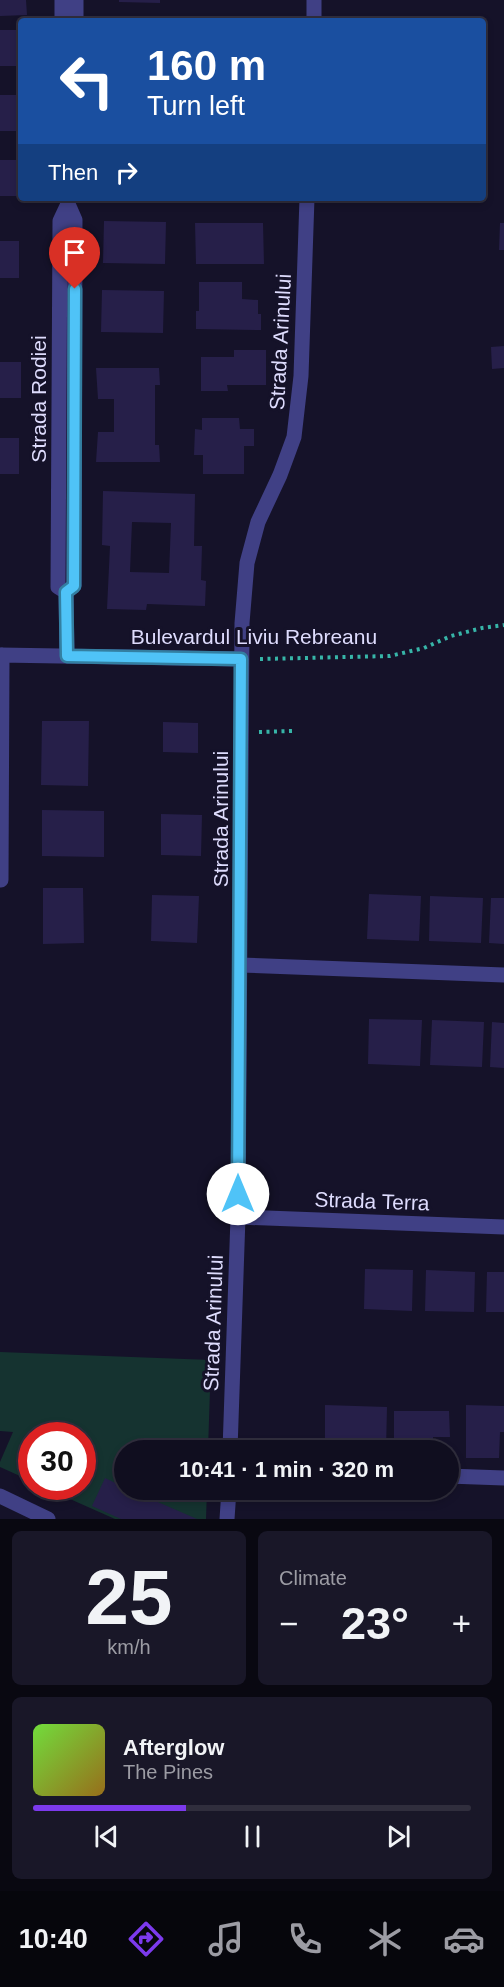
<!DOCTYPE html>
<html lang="en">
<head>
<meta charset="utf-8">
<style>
  body { margin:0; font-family:Helvetica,sans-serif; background:#191728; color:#f1f3f6; height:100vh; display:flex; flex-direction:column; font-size:22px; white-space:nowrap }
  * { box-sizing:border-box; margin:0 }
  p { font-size:20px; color:#9c9ca4 }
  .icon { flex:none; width:33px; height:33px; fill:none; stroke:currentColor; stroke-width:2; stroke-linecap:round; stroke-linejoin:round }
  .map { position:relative; height:1519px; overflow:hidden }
  .drawer { display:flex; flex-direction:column; gap:12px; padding:12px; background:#090811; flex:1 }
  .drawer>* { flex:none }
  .top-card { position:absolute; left:18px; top:18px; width:468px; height:183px; border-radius:6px; box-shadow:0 3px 9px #0003,0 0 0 2px #302e3d; background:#1a4fa0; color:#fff; overflow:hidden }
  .speed { position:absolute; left:18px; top:1422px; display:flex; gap:12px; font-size:30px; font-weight:700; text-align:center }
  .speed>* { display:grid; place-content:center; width:78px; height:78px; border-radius:50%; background:#100e1f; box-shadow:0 3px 9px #0003,0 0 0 2px #302e3d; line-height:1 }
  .speed .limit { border:9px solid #d22; background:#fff; color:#111 }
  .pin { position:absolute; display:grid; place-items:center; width:51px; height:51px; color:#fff; margin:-62px -26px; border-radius:50% 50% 50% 0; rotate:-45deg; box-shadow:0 0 6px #0007 }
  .pin .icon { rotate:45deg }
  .me { position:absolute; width:66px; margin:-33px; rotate:0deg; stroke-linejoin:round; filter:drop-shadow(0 0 4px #0008) }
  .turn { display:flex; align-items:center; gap:21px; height:126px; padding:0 30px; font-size:27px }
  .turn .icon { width:78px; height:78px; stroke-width:2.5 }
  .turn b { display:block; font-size:42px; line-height:51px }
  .then { display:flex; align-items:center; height:57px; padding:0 30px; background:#0003; gap:12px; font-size:22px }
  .big { font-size:45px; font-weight:700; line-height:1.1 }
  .drawer .card { flex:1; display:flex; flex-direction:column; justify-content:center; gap:9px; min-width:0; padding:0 21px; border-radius:9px; background:#191728 }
  .drawer .dial { align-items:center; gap:0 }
  .dial b { font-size:78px; line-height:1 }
  .song { display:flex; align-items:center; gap:18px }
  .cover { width:72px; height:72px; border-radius:9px; background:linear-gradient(135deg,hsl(100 70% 55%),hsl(40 70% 35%)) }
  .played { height:6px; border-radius:3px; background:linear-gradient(90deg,#7c3aed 35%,#302e3d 35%) }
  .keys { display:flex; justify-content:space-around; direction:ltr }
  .heat { display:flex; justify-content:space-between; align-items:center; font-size:33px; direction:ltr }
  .drawer .tiles { flex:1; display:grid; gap:12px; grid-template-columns:1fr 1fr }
  .card:last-child { grid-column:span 2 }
  .trip { position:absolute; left:114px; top:1440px; width:345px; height:60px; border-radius:30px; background:#100e1f; box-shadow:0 3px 9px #0003,0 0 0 2px #302e3d; font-weight:700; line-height:60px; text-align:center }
  .dock { display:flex; height:96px; justify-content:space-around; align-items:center; background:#06060c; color:#9c9ca4 }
  .dock .icon { width:42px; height:42px }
  .dock .on { color:#7c3aed }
  .dock b { font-size:27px; color:#f1f3f6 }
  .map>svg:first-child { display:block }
</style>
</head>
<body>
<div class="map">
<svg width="504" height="1519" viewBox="0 0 504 1519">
  <rect width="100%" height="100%" fill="#151229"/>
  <path fill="#153330" d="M0 1352 211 1360 208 1450H124V1490H207L206 1519H115L43 1487 82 1486V1436H32L31 1481 0 1467V1462L13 1432 0 1431Z"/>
  <path fill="#261f49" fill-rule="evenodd" d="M0 0H26L27 15 0 16Z
    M119 0H160V3L119 2Z
    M0 30H20V66H0Z
    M0 95H20V131H0Z
    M0 160H20V196H0Z
    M96 198H155V203L96 202Z
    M104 221 166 222 165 264 103 263Z
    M195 223H263L264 264H196Z
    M500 223H504V250H499Z
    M0 241H19V278H0Z
    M199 282H242V299L258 300V314H261V330L196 329V311H199Z
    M102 290 164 291 163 333 101 332Z
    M504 346V368L492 369 491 347Z
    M234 350H266V385H227L228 391H201V357H234Z
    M0 362H21V398H0Z
    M96 368H159L160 385H155V445H159L160 462H96L98 432H114V399H98Z
    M202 418H239L240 429H254V446H244V474H203V455H194L195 429 202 430Z
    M0 438H19V474H0Z
    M103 491 195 494 194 546H202L201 580 206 581 205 606 147 604 146 610 107 609 110 546 102 545ZM132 522 171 523 169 573 130 572Z
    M42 721H89L88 786 41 785Z
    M163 722 198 723V753L163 752Z
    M42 810 104 811V857L42 856Z
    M161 814 202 815 201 856 161 855Z
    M43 888H83L84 943 43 944Z
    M369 894 421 896 419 941 367 939Z
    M152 895 199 896 197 943 151 941Z
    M430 896 483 898 481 943 429 941Z
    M491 898H504V944L489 943Z
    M369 1019 422 1020 420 1066 368 1064Z
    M432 1020 484 1022 482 1067 430 1065Z
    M492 1022 504 1023V1068L490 1067Z
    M365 1269 413 1270 412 1311 364 1309Z
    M426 1270 475 1272 474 1312 425 1311Z
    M487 1272H504V1312H486Z
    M325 1405 387 1407 386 1450H325Z
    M466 1405 504 1406V1432H500L499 1458H466Z
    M394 1411H449L450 1437H433V1448H394Z
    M105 1478 124 1487V1490H130L197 1519H121L92 1506Z"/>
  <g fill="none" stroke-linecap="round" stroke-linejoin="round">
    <path stroke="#37b5a8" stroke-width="4" stroke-dasharray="3 4.5" stroke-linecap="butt" d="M260 659 390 656 424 648 451 636 482 628 504 625
      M259 732 292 731"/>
    <path stroke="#404085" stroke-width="15" d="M62 21V0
      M76 21V0
      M314 21V0
      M66 592 58 587 60 221 68 204
      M0 655 241 659
      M67 656 66 592 74 586 75 220 68 204V198
      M1 880 2 655
      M240 965 504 975
      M238 1217 504 1227
      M230 1450 238 1217 242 623 247 563 258 522 280 475 294 437 301 376 307 198
      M448 1476 504 1478
      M227 1519 229 1490"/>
    <path stroke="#404085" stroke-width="15" d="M0 1496 48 1519"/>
  </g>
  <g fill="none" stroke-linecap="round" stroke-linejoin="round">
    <defs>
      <path id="route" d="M75 289 74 586 66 592 67 656 241 659 238 1194"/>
    </defs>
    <use href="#route" stroke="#337fa1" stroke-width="15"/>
    <use href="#route" stroke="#4fc3f7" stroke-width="10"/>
  </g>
  <g text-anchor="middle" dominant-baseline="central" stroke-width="6" stroke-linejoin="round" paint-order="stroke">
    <g font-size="21" fill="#dedcfd" stroke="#151229">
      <text transform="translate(280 342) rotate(-87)">Strada Arinului</text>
      <text transform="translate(38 399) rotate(-90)">Strada Rodiei</text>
      <text x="254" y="636">Bulevardul Liviu Rebreanu</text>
      <text transform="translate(220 819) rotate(-90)">Strada Arinului</text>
      <text transform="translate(372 1201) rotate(2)">Strada Terra</text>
      <text transform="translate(213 1323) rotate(-88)">Strada Arinului</text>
    </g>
  </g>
</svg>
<div class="speed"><div class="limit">30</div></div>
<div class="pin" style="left:75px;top:289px;background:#d93025"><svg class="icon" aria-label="arrive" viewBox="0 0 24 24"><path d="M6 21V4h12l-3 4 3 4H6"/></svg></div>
<svg class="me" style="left:238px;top:1194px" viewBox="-20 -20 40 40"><circle r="19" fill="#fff"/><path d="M0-13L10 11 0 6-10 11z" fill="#4fc3f7"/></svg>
<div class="trip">10:41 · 1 min · 320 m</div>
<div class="top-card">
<div class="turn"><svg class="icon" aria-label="left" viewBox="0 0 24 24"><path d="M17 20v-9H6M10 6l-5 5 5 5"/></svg><div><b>160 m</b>Turn left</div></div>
<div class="then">Then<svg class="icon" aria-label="right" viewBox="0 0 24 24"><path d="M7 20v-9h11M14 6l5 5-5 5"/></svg></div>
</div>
</div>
<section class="drawer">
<div class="tiles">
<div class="card dial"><b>25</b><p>km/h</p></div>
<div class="card"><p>Climate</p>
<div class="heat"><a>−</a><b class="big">23°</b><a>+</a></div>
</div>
<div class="card">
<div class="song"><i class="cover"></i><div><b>Afterglow</b><p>The Pines</p></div></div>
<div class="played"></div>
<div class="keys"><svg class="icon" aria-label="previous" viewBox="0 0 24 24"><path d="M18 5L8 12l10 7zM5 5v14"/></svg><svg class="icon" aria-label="pause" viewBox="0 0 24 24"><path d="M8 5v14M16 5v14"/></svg><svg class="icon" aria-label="next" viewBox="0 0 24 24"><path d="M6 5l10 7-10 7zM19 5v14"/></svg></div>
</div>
</div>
</section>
<nav class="dock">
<b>10:40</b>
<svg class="icon on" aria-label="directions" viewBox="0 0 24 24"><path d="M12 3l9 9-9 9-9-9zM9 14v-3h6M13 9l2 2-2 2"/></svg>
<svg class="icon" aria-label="music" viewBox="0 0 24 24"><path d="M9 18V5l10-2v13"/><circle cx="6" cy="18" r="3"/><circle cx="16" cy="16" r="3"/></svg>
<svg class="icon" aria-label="phone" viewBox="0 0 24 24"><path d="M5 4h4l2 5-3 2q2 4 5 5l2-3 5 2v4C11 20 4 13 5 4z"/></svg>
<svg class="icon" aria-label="climate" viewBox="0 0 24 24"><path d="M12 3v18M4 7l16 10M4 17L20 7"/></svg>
<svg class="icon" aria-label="car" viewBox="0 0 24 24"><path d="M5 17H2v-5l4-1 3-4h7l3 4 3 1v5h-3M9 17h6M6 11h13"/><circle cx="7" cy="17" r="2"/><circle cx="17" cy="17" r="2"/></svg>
</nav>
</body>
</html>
